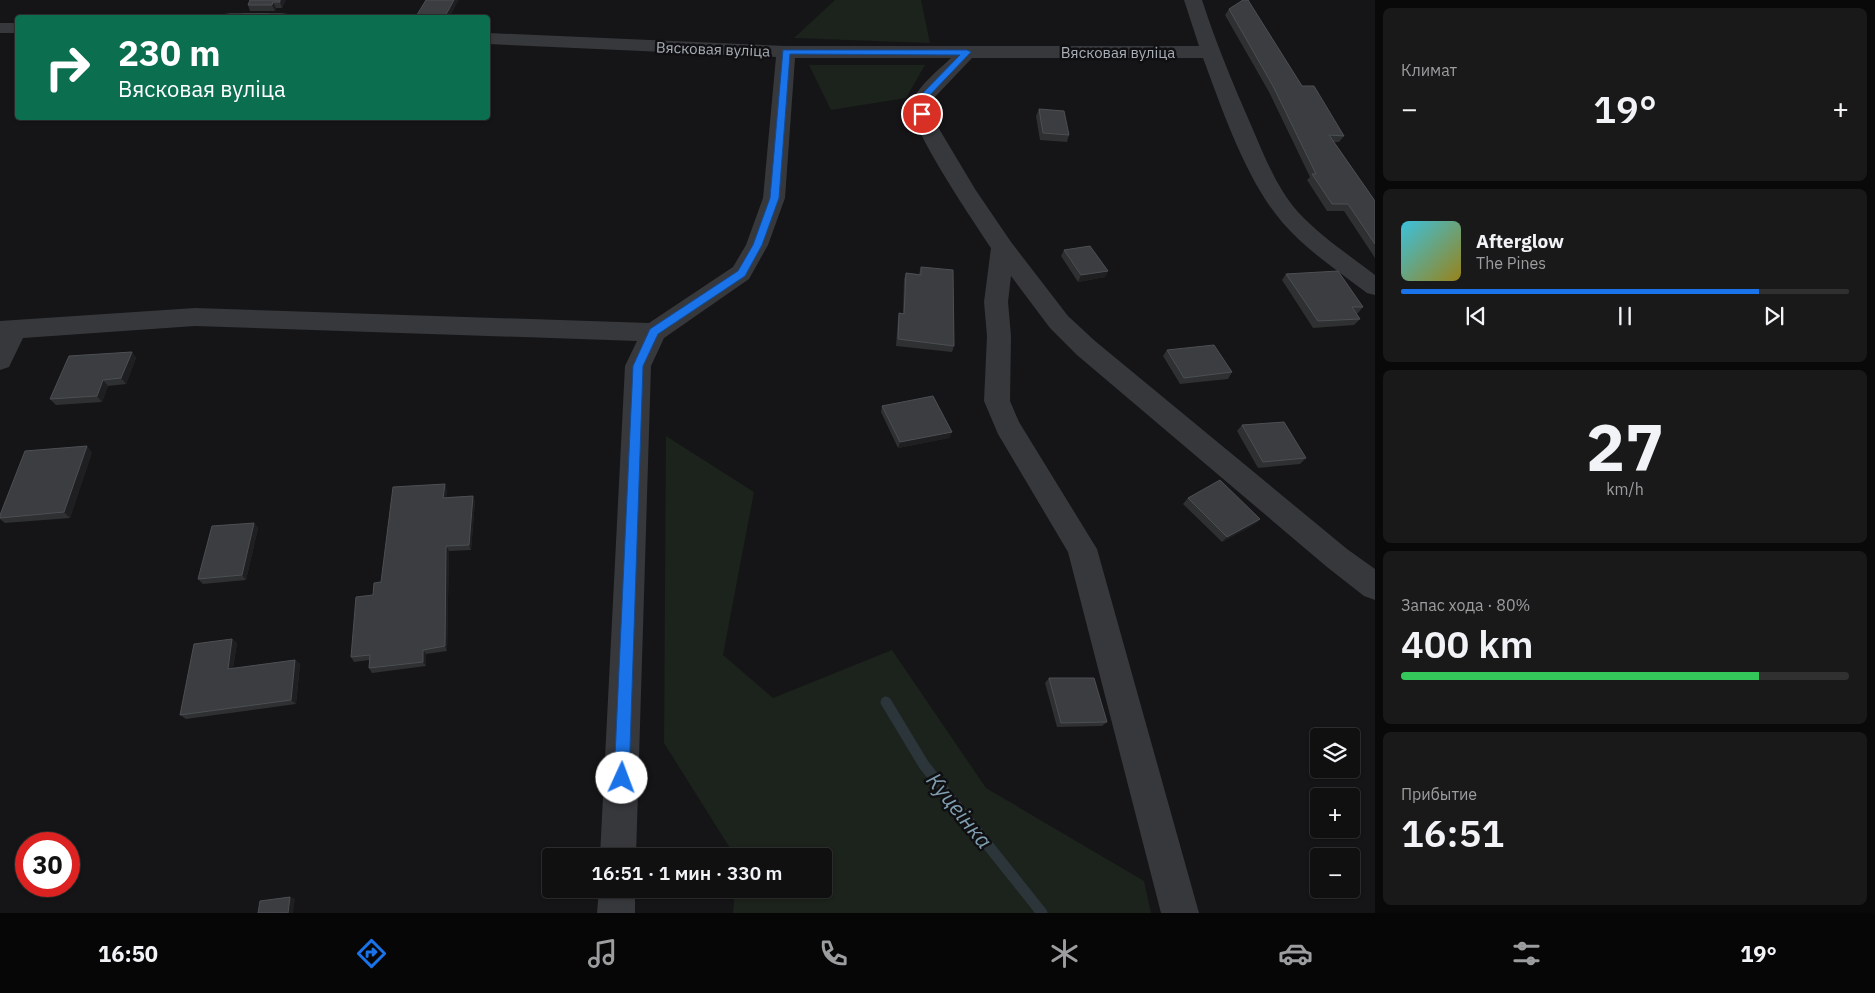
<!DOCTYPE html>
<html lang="ru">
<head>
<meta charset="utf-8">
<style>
  body { margin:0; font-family:"IBM Plex Sans",sans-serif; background:#19191a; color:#f1f3f6; height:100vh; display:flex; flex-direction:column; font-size:19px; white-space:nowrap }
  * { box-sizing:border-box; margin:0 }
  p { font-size:16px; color:#9c9d9f }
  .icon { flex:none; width:28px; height:28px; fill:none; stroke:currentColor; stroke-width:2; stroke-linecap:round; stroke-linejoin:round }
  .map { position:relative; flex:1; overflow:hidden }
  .details { display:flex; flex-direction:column; gap:8px; padding:8px; background:#090909; width:500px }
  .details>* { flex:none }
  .hud { position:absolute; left:15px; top:15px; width:475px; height:105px; border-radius:5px; box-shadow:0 1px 4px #0004,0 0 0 1px #303031; background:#0b6e4f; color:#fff; overflow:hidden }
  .fabs { position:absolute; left:1310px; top:728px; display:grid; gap:10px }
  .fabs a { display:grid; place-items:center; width:50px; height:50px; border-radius:5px; background:#101011; box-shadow:0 1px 4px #0004,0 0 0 1px #303031; font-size:25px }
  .speed { position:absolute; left:15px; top:832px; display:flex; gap:10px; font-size:25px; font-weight:700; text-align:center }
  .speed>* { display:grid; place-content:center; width:65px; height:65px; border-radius:50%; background:#101011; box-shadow:0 1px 4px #0004,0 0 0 1px #303031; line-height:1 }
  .speed .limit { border:8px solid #d22; background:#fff; color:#111 }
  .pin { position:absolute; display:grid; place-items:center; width:42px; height:42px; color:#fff; margin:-21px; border:2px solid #fff; border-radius:50%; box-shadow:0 1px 5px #0007 }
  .me { position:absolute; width:55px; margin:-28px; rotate:2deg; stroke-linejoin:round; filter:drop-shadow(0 0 4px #0008) }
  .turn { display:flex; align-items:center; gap:18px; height:105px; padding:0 20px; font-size:22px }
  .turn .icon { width:65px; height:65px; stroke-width:2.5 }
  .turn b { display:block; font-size:35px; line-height:42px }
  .big { font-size:38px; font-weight:600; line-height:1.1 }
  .details .widget { flex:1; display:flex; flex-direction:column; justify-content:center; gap:8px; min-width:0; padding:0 18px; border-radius:8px; background:#19191a }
  .details .dial { align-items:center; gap:0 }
  .dial b { font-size:65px; line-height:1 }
  .song { display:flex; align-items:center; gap:15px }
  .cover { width:60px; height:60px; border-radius:8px; background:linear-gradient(135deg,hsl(190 70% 55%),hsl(50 70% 35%)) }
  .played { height:5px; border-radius:2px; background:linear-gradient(90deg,#1a73e8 80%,#303031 80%) }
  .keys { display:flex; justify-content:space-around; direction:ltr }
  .heat { display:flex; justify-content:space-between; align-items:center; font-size:28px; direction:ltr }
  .charge { height:8px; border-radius:4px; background:linear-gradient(90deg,#34c759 80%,#303031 0) }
  .trip { position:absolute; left:542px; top:848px; width:290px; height:50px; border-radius:5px; background:#101011; box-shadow:0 1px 4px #0004,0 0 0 1px #303031; font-weight:600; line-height:50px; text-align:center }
  .dock { display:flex; height:80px; justify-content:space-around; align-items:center; background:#060607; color:#9c9d9f }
  .dock .icon { width:35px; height:35px }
  .dock .active { color:#1a73e8 }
  .dock b { font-size:22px; color:#f1f3f6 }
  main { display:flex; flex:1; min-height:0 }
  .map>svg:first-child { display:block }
</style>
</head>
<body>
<main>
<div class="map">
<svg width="1375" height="913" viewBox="0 0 1375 913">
  <rect width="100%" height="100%" fill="#151517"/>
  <path fill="#1c221c" d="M835 0H921L930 43 794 38Z
    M809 65H925L906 98 831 110Z
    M666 436 754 492 723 655 773 698 892 650 986 788 1144 881 1151 913H733L735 889H824V856H735L664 743Z"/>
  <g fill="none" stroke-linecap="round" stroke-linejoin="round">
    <path stroke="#2c353a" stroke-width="11" d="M886 702 924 765 1042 913"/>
    <path fill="#36383c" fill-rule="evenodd" d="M1184 0H1202C1216 43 1233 84 1251 125 1264 155 1276 187 1298 212 1320 236 1349 255 1375 275V295L1367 293C1338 271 1306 250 1282 222 1246 180 1222 109 1203 58H972L933 99 931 107 935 122 975 189 1011 242 1068 316 1095 341 1347 549 1375 569V600L1364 596 1327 567 1077 355 1050 328 1011 276 1008 302 1011 336 1010 401 1019 422 1097 549 1199 913H1161L1068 552 998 434 984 401 987 336 984 302 991 248C977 226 907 125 912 104 916 87 939 70 951 58H795L785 198 768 245 749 279 664 338 651 366 636 856H600L625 366 637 341 195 326 23 338 9 367 0 370V321L195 308 649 323 733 267 746 245 763 198 776 57 488 44V33L786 46H1199Z
      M230 13H282L288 14 291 18H221L224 14Z
      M0 23H18V33H0Z
      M599 889H635V913H597Z"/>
  </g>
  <path fill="#2e3032" d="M286 0 282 8H276L275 11H250L248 5Z
    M1229 9 1302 86 1344 136 1339 142H1334L1375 201V258L1344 211H1327L1307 180 1310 177 1269 92 1225 15Z
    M1039 109 1069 135 1067 142 1040 140 1036 116Z
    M1064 250 1108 271 1105 277 1078 282 1061 256Z
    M921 267 954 346 952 352 896 346 898 319 899 313 903 314 904 279 906 273 919 274Z
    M1286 274 1363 307 1358 313H1356L1360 319 1354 325 1313 328 1282 280Z
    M1167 350 1232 372 1228 379 1180 384 1163 356Z
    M132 352 136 358 126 384 108 386 102 402 56 405 50 399Z
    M882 406 952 432 949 438 898 448 881 412Z
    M1242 425 1306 458 1300 464 1258 468 1237 431Z
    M92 452 70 518 5 523 0 519V515Z
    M447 489 446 497 473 496 475 501 471 550 449 551 447 651 426 654V666L372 673 369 668V660L354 662 351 657 373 595 381 582Z
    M1188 498 1260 519 1255 524 1222 542 1183 504Z
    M254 523 258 528 246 580 203 584 198 579Z
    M232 639 237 643 233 668 295 660 300 664 296 704 186 719 180 715Z
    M1049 678 1107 722 1102 726 1057 727 1045 683Z"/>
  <path fill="#1f1f21" d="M280 0H286L282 8 280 2Z
    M454 0H459L449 18H444Z
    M273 2 276 8 275 11 272 5Z
    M1108 271 1105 277 1078 282 1081 275Z
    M132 352 136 358 126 384 121 378Z
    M103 380 108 386 102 402 97 396Z
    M952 432 949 438 898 448 900 442Z
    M87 446 92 452 70 518 64 512Z
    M445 484 447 489 446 503 443 498Z
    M473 496 475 501 471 550 469 545Z
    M1260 519 1255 524 1222 542 1227 537Z
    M254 523 258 528 246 580 242 575Z
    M446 546 449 551 447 651 445 646Z
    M232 639 237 643 232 673 228 669Z
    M423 650 426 654V666L423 662Z
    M295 660 300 664 296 704 291 700Z
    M290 897 295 899 293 913H288Z"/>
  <path fill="#3b3d40" stroke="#4c4f53" d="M250 0H280V2H273L272 5H248Z
    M426 0H454L444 18H415Z
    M1243 0H1248L1302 86H1314L1344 136 1329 135 1375 201V244L1348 204H1332L1312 174H1316L1273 86 1229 9Z
    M243 14H269L268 18H241Z
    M1039 109 1064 111 1069 135 1043 133Z
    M1090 246 1108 271 1081 275 1064 250Z
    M921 267 953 270 954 346 898 339 899 313 904 314 906 273 921 275Z
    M1338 271 1363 307H1352L1360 319 1318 321 1286 274Z
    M1214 345 1232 372 1184 378 1167 350Z
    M132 352 121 378 103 380 97 396 50 399 69 356Z
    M933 396 952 432 900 442 882 406Z
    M1284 422 1306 458 1263 462 1242 425Z
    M87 446 64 512 0 518V515L25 451Z
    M1220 480 1260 519 1227 537 1188 498Z
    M445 484 443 498 473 496 469 545 446 546 445 646 423 650V662L369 668 370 655 351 657 356 597 373 595 374 583 381 582 393 487Z
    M254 523 242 575 198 579 212 526Z
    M232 639 228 669 295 660 291 700 180 715 194 644Z
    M1049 678H1094L1107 722 1061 723Z
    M290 897 288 913H258L260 901Z"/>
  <path fill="#1a73e8" stroke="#114b97" d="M783 50H967L971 52 928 97 926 114 922 117 918 114 921 95 960 55 790 54 779 198 762 245 745 276 658 334 643 366 629 778 627 783 622 785 616 783 614 778 633 366 650 329 738 271 753 245 770 198Z"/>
  <g text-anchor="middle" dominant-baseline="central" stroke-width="5" stroke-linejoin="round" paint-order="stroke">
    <g font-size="15" fill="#a8aeb7" stroke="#101012">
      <text transform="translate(713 49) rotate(2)">Вясковая вуліца</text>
      <text x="1118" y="52">Вясковая вуліца</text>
    </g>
    <g font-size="22" font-style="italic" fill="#809eb0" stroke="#101012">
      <text transform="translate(960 810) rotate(51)">Куцеінка</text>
    </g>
  </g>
</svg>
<div class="fabs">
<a><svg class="icon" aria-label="layers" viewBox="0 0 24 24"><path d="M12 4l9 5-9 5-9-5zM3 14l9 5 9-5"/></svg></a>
<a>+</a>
<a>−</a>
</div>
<div class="speed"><div class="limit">30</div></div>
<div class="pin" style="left:922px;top:114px;background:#d93025"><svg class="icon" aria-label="arrive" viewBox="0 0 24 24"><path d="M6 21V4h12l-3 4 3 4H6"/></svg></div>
<svg class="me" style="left:622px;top:778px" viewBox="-20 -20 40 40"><circle r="19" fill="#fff"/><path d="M0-13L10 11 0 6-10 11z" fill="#1a73e8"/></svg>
<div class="trip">16:51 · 1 мин · 330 m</div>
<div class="hud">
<div class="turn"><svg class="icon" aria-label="right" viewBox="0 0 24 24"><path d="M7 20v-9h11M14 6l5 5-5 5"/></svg><div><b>230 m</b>Вясковая вуліца</div></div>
</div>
</div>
<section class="details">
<div class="widget"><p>Климат</p>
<div class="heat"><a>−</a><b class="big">19°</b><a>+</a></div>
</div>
<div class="widget">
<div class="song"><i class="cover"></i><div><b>Afterglow</b><p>The Pines</p></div></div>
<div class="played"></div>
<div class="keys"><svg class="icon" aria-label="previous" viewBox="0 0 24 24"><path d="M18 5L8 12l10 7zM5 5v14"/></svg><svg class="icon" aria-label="pause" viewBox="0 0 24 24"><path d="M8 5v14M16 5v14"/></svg><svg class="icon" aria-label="next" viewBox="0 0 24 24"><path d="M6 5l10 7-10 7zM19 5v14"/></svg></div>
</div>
<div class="widget dial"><b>27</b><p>km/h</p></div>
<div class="widget"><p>Запас хода · 80%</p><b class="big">400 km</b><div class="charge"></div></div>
<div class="widget"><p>Прибытие</p><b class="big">16:51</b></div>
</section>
</main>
<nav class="dock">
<b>16:50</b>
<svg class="icon active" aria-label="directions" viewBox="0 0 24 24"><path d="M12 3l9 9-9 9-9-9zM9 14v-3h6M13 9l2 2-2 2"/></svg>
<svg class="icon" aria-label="music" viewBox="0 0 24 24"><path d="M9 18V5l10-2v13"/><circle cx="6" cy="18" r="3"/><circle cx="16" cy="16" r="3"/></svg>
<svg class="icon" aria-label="phone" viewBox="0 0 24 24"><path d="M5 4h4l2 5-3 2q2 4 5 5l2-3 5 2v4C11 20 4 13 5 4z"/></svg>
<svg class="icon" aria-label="climate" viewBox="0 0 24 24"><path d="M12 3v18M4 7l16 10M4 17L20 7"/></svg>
<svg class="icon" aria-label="car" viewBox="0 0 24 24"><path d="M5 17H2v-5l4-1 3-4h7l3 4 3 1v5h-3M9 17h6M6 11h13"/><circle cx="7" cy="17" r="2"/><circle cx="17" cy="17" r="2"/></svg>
<svg class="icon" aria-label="filters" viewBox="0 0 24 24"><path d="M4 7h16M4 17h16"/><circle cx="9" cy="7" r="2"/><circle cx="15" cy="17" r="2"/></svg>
<b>19°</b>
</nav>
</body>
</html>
